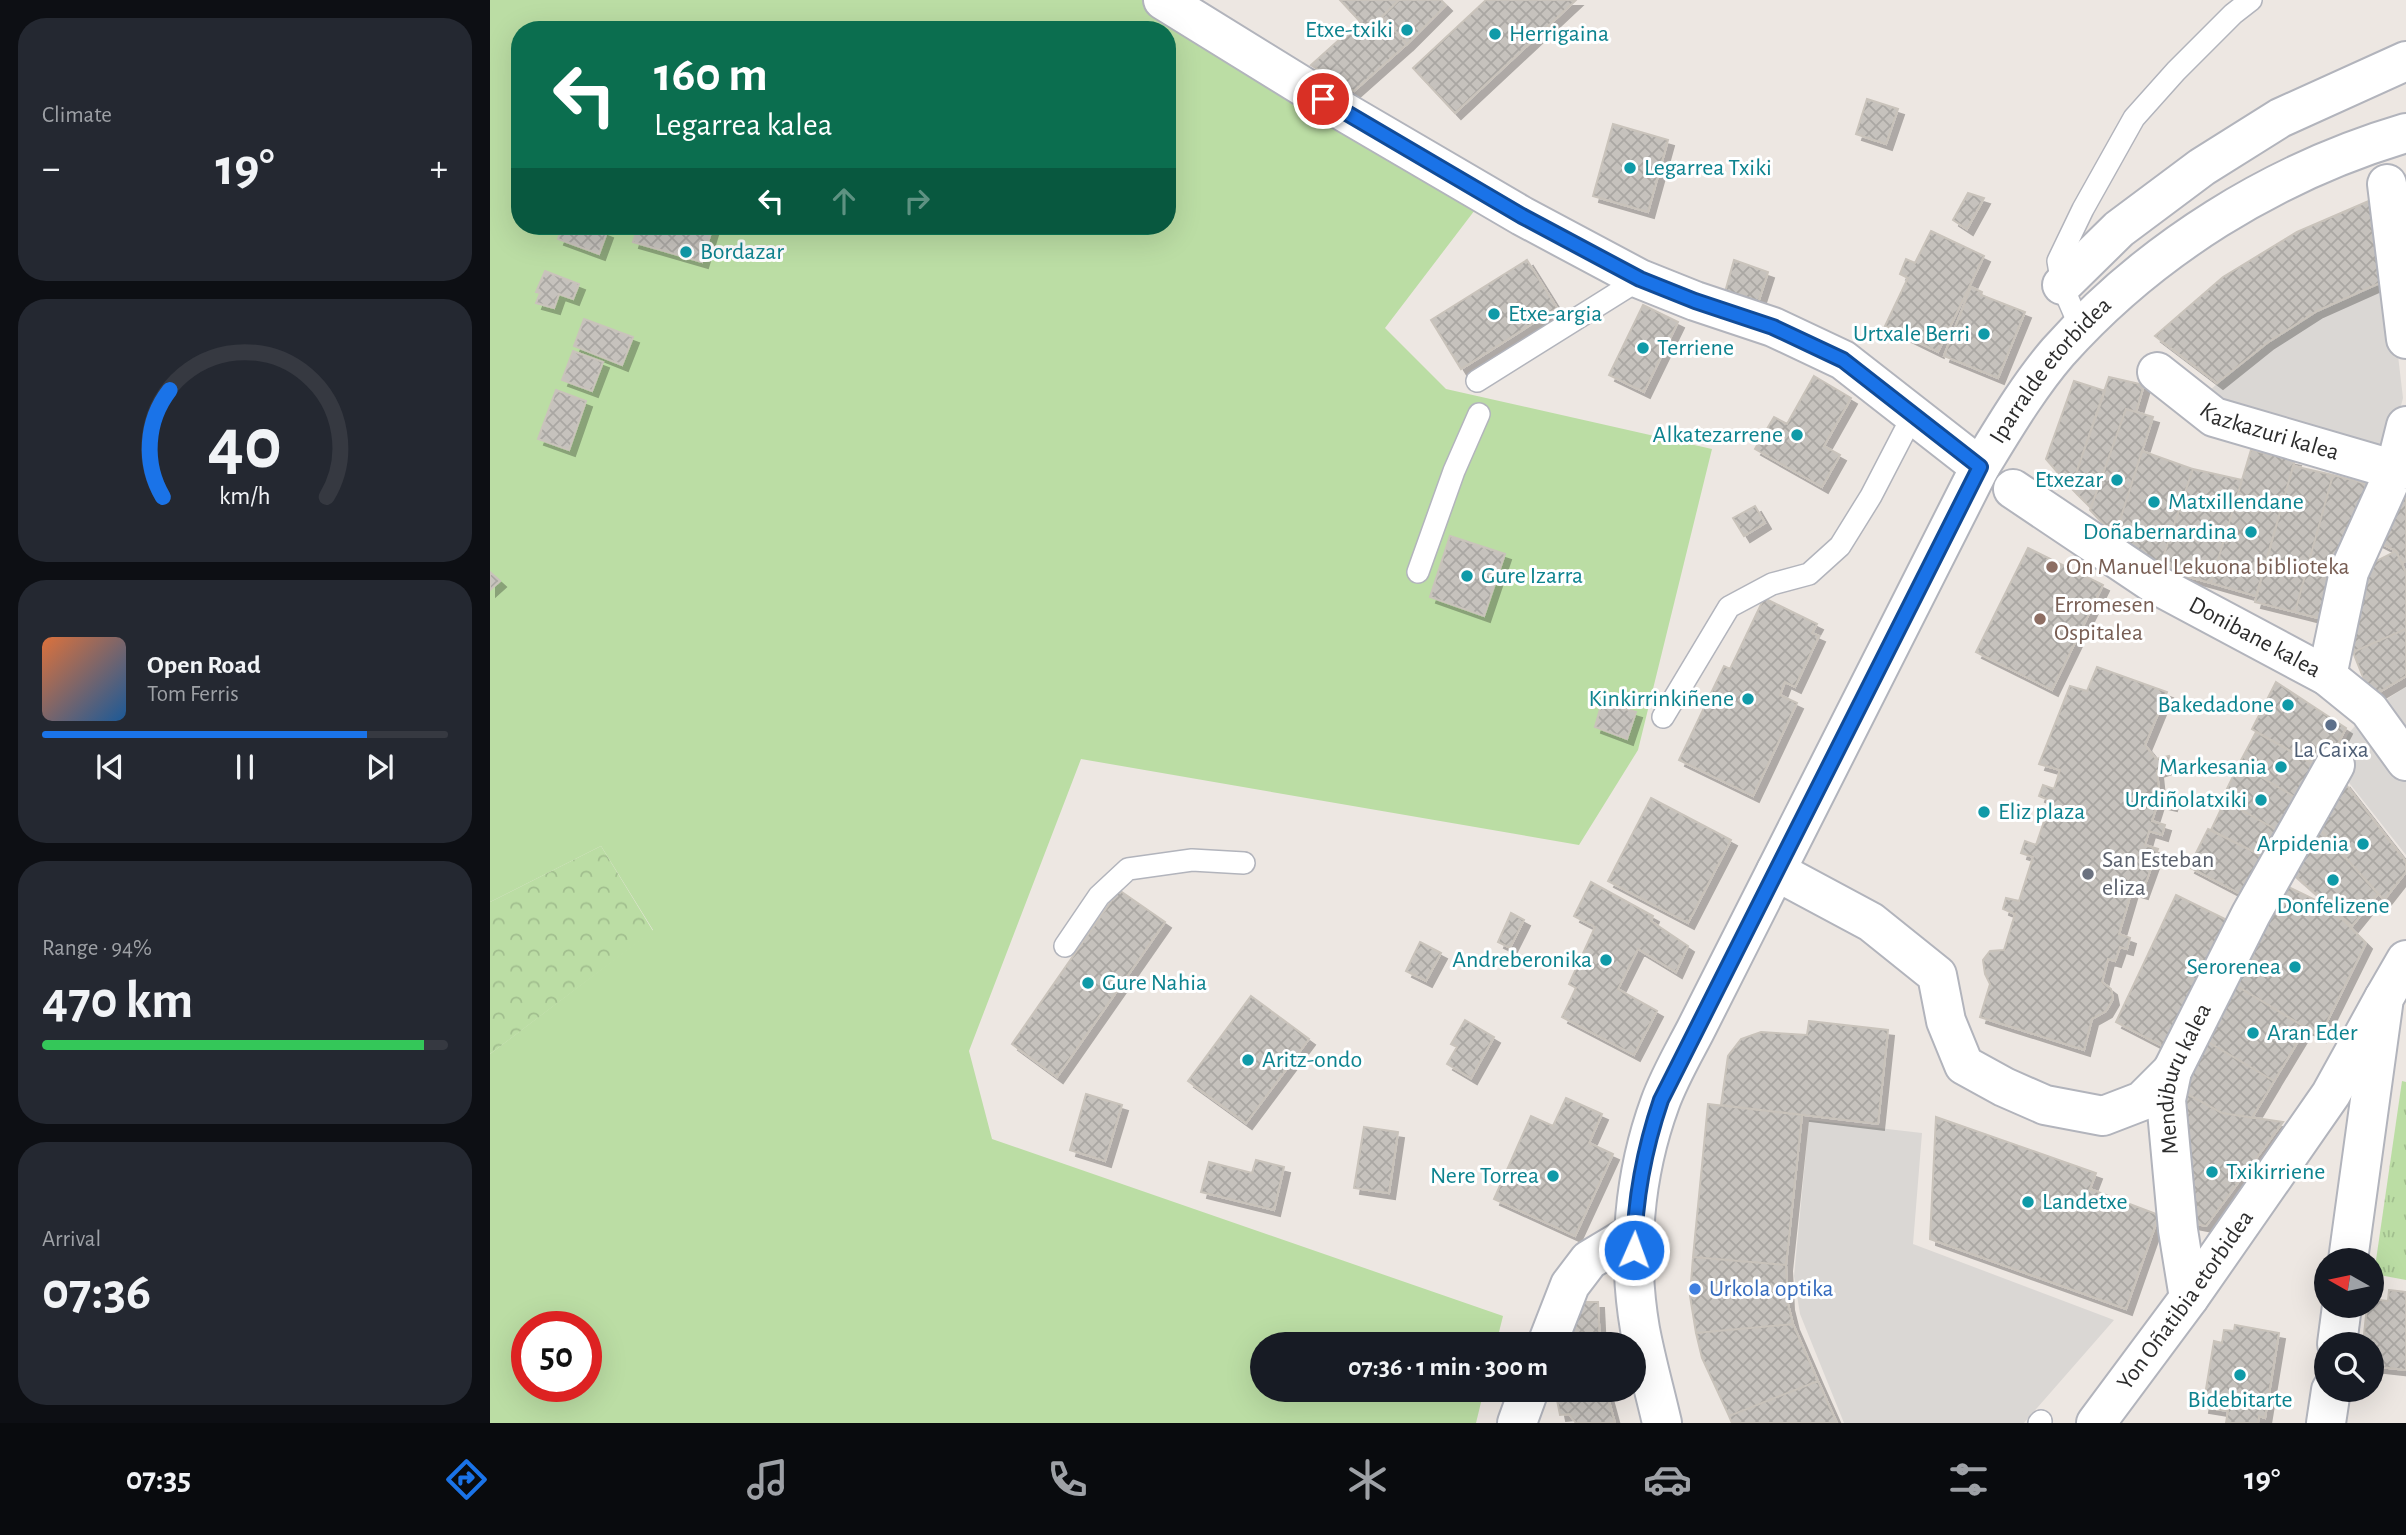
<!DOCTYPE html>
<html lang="en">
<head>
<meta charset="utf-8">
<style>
  body { margin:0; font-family:"Alegreya Sans",sans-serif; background:#242831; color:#f1f3f6; height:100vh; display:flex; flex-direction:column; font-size:26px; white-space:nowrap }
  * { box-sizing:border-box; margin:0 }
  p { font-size:23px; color:#9ea1a6 }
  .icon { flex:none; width:38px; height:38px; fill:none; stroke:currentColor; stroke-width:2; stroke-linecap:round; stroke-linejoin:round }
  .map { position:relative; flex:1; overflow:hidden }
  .side { display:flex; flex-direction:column; gap:18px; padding:18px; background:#0d0f14; width:490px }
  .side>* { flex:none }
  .hud { position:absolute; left:21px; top:21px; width:665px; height:214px; border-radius:28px; box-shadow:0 7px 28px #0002; background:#0b6e4f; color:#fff; overflow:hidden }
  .needle { width:46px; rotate:279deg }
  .buttons { position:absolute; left:1824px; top:1248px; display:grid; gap:14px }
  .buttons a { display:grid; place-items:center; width:70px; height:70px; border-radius:50%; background:#171b24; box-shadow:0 7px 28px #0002; font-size:35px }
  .speed { position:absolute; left:21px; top:1311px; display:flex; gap:14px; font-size:35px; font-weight:700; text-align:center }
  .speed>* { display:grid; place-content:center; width:91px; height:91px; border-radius:50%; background:#171b24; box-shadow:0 7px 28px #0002; line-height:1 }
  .speed .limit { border:10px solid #d22; background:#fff; color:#111 }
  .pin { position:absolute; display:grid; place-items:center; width:60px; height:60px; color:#fff; margin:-30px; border:4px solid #fff; border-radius:50%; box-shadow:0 2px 7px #0007 }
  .me { position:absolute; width:77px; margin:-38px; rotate:2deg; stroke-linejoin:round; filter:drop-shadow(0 0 5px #0008) }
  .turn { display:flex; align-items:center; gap:24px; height:147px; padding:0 28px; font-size:32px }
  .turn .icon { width:91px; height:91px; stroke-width:2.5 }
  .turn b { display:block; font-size:49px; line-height:60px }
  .lanes { display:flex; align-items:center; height:66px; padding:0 28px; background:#0003; justify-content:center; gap:35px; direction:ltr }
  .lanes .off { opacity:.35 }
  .big { font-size:52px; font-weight:700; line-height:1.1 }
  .side .tile { flex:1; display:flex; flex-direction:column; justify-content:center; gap:10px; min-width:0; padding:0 24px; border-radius:28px; background:#242831 }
  .side .dial { align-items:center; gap:0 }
  .dial svg { height:182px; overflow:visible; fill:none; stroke:#363941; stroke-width:7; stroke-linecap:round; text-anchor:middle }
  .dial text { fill:#f1f3f6; stroke:none }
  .song { display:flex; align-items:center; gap:21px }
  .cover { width:84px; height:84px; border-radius:10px; background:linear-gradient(135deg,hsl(20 70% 55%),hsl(210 70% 35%)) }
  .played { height:7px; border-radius:4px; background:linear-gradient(90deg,#1a73e8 80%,#363941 80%) }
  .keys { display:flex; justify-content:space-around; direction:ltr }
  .heat { display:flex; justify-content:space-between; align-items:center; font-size:38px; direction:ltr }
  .charge { height:10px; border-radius:5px; background:linear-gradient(90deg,#34c759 94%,#363941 0) }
  .trip { position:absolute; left:760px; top:1332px; width:396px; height:70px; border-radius:35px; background:#171b24; box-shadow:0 7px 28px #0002; font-weight:700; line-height:70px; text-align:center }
  .tabs { display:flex; height:112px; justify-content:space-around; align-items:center; background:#090b0e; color:#9ea1a6 }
  .tabs .icon { width:49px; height:49px }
  .tabs .current { color:#1a73e8 }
  .tabs b { font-size:32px; color:#f1f3f6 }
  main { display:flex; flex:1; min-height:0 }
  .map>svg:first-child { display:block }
</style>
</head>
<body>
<main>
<section class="side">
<div class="tile"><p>Climate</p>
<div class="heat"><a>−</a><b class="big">19°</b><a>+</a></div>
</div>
<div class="tile dial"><svg viewBox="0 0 100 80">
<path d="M14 69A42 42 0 1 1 86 69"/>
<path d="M14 69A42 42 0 0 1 17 22" stroke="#1a73e8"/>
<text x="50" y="56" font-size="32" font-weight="700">40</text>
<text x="50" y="72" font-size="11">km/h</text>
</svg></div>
<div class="tile">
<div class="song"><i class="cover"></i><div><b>Open Road</b><p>Tom Ferris</p></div></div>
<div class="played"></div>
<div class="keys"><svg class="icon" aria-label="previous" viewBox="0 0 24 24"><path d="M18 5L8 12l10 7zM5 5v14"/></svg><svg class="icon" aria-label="pause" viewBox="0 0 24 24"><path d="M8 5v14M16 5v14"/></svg><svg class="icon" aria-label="next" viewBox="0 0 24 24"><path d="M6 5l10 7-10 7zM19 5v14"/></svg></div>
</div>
<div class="tile"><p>Range · 94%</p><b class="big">470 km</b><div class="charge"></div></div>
<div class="tile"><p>Arrival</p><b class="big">07:36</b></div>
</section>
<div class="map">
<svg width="1916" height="1423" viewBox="0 0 1916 1423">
  <defs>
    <pattern id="forest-crowns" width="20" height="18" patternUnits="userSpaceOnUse" patternTransform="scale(1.75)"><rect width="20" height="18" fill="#bbdda4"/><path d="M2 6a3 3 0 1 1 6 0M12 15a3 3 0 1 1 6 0" fill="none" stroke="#a1be8e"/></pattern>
    <pattern id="park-tufts" width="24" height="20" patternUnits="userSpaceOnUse" patternTransform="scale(1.75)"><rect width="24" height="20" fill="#bbdda4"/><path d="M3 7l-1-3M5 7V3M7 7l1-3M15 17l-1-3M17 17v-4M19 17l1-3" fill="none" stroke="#a1be8e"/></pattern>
    <pattern id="building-cross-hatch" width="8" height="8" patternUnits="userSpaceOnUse" patternTransform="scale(1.75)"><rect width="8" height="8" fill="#c6c2bd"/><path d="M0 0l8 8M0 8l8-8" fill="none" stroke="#aaa7a3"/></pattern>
    <filter id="shadow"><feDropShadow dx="6" dy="6" stdDeviation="0" flood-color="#0004"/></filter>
  </defs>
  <rect width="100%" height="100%" fill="#ede7e2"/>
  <path fill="#bbdda4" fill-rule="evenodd" d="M0 0H704L1007 181 895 328 956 389 1222 449 1148 750 1089 845 591 759 479 1051 502 1139 1013 1316 1006 1344H772V1390H994L986 1423H0V1054L163 930 111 846 0 902ZM30 30H677V226H30ZM37 1326H96V1386H37Z"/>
  <path fill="url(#forest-crowns)" d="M111 846 163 931 0 1054V902Z"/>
  <path fill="url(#park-tufts)" d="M1912 1081 1916 1082V1280L1884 1274Z"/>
  <path fill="#dad7d4" d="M1899 279 1913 398 1900 448 1715 394 1777 343 1827 311Z
    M1916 687V855L1845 765 1858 734 1879 710Z
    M1319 1120 1432 1133 1423 1244 1624 1320 1534 1423H1354L1310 1314 1304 1276Z"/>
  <path fill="url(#building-cross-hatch)" stroke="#c9c3bb" stroke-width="2" filter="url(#shadow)" d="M850 0H909L878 30Z
    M909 0H951L956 5 917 44 892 17Z
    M996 0H1086L965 113 923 68Z
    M892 17 917 44 864 91 821 65 870 21 878 30Z
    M1377 99 1408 109 1396 144 1366 134Z
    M1123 124 1178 140 1158 212 1103 196Z
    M1478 193 1494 198 1477 229 1463 220Z
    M1888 197 1899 279 1827 311 1777 343 1727 383 1665 336 1733 277 1807 232Z
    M73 226H101L117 232 109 254 68 239Z
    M148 226H223L212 262 143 242Z
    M1441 231 1494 256 1448 352 1395 326 1418 278 1410 274 1416 259 1425 263Z
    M1037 260 1067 308 971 369 941 320Z
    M1244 260 1278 272 1268 303 1235 292Z
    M55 271 89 284 83 299 69 294 64 308 46 303 50 293 46 292Z
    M1481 287 1492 292 1491 295 1535 312 1508 378 1454 356Z
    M1153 305 1188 322 1154 392 1119 375Z
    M94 319 143 337 132 365 84 346Z
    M83 351 113 362 102 391 72 380Z
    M1324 376 1361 398 1334 446 1350 455 1332 487 1265 449 1284 417 1297 424Z
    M1619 377 1654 385 1646 412 1636 409 1601 508 1581 488Z
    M1584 381 1615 391 1581 488 1556 459Z
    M66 390 96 401 79 450 48 439Z
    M1636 409 1663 417 1625 536 1600 510Z
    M1761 450 1805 460 1766 596 1721 583Z
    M1652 451 1703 469 1669 569 1625 536Z
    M1803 466 1843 475 1805 612 1765 602Z
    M1703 469 1752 480 1721 583 1669 569Z
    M1843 475 1881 485 1844 622 1805 612Z
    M1908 494 1916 497V561L1912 563 1906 551 1883 539Z
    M1265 506 1275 523 1254 536 1243 518Z
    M960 536 1015 554 994 616 940 597Z
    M1538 548 1613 585 1562 690 1486 652Z
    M1906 551 1916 573V629L1863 652 1851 624 1861 574Z
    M0 572 10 581 0 590Z
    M1274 598 1327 624 1322 633 1329 636 1305 687 1295 682 1290 695 1307 703 1263 796 1189 760 1234 666 1240 669Z
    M1916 629V676L1881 697 1863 652Z
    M1607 667 1677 692 1655 745 1666 759 1679 756 1682 766 1667 771 1669 790 1684 795 1681 805 1668 802 1662 821 1675 825 1672 835 1659 831 1655 845 1668 849 1652 893 1642 890 1629 934 1640 938 1637 949 1630 947 1625 961 1618 959 1612 982 1621 989 1623 999 1616 1011 1602 1019 1594 1050 1490 1017 1500 984 1495 974 1493 960 1500 951 1514 950 1525 914 1513 909 1516 898 1529 901 1543 857 1531 853 1535 841 1546 845 1561 801 1549 796 1553 785 1564 789 1570 770 1549 764 1580 686 1597 691Z
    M1786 682 1856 728 1834 770 1762 729Z
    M1112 702 1146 712 1137 739 1105 727Z
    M1766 732 1834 770 1815 803 1749 764Z
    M1749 764 1815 803 1796 835 1732 799Z
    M1854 782 1916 862V872L1894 900 1825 824Z
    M1161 798 1241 840 1198 923 1118 881Z
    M1735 801 1796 835 1780 860 1721 830Z
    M1827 826 1888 894 1862 926 1794 866Z
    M1718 829 1780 860 1760 899 1699 867Z
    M1101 882 1163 916 1161 921 1198 946 1186 972 1148 949 1128 989 1167 1011 1144 1055 1072 1017 1086 988 1079 984 1105 927 1084 916Z
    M1788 882 1840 907 1876 943 1830 1036 1742 983Z
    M629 890 675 922 567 1077 522 1044Z
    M1686 895 1747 925 1682 1051 1626 1022Z
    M1021 913 1034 920 1020 948 1008 942Z
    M930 942 951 953 936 981 916 971Z
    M1742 983 1816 1028 1784 1081 1710 1037Z
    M761 996 819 1039 756 1123 698 1081Z
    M975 1020 1004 1037 981 1078 957 1064 967 1047 961 1044Z
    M1319 1021 1398 1030 1388 1124 1231 1105 1238 1056 1251 1039 1271 1032 1317 1035Z
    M1711 1038 1784 1081 1762 1118 1732 1113 1684 1087Z
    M1684 1087 1732 1113 1793 1122 1716 1226 1691 1221Z
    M596 1094 632 1105 615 1161 580 1150Z
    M1076 1098 1112 1114 1099 1143 1123 1154 1085 1236 1004 1199 1041 1116 1063 1126Z
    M1218 1104 1312 1115 1296 1265 1203 1257Z
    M1446 1117 1606 1173 1600 1189 1669 1215 1636 1309 1440 1239Z
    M874 1127 908 1132 899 1193 864 1188Z
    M766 1160 794 1167 784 1210 711 1192 719 1162 762 1173Z
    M1203 1257 1296 1265 1298 1304 1303 1324 1206 1333 1200 1296Z
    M1899 1290 1916 1292V1370L1881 1366V1344H1873L1877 1306H1881V1299L1898 1301Z
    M1081 1302H1108L1110 1344H1072Z
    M1303 1324 1328 1381 1239 1416 1212 1358 1206 1333Z
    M1745 1325 1789 1333 1775 1418 1769 1416 1768 1423H1736L1738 1411 1713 1407 1724 1341 1732 1343 1734 1330 1744 1331Z
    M1328 1381 1347 1423H1242L1239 1416Z
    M1065 1390H1116L1125 1423H1086L1079 1414 1070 1415Z"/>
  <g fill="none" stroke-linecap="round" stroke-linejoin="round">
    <defs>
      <path id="lane" d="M1591 329 1572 285 1568 261 1593 209 1644 118 1686 71 1743 14 1761 0
        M987 381 1150 279
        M928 572 964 471 989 414
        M1173 717 1239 607 1282 584 1319 574 1350 546 1381 496 1423 415
        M575 946 609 896 638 869 702 860 754 863
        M1549 1423 1551 1421"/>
      <g id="street">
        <path d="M673 0 856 113 1032 216 1150 279 1205 301 1283 327 1353 360 1490 467"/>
        <path d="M1897 184 1916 339"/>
        <path d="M1572 285 1629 229 1712 167 1790 118 1916 61"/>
        <path id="s1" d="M1667 372 1724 417 1905 470 1916 426"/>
        <path id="s2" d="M1523 489 1663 583 1837 676 1879 710 1916 761"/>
        <path d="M1837 676 1859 572 1905 470 1916 469"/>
        <path d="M1286 871 1381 922 1447 975 1456 1021 1474 1065 1514 1087 1555 1105 1613 1116 1652 1101 1682 1071"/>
        <path d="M1858 1260 1894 998 1916 960"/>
        <path id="s3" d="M1699 1298 1688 1230 1676 1100 1682 1071 1761 914 1845 765"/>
        <path d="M1057 1344 1080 1285 1099 1260 1144 1233"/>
        <path d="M1847 1344 1852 1306"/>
        <path d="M1027 1423 1039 1390"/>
        <path id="s4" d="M1606 1423 1699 1298 1841 1094 1894 998"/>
        <path d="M1836 1423 1841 1390"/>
      </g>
      <g id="secondary">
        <path id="s5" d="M1172 1423C1165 1392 1156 1361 1150 1329 1137 1254 1144 1174 1170 1103 1179 1078 1193 1054 1205 1031L1490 467C1514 428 1538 387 1568 352 1660 249 1784 172 1916 133"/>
      </g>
    </defs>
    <use href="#lane" stroke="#b2b4bc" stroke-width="24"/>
    <use href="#street" stroke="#b2b4bc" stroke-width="42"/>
    <use href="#secondary" stroke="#b2b4bc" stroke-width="42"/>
    <use href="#lane" stroke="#fff" stroke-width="21"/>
    <use href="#street" stroke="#fff" stroke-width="38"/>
    <use href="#secondary" stroke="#fff" stroke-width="38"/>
  </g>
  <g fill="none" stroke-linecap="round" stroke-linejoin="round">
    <defs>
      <path id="route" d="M833 99 1032 216 1150 279 1205 301 1283 327 1353 360 1490 467 1171 1100C1154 1150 1145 1197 1144 1250"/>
    </defs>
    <use href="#route" stroke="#114b97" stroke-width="18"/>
    <use href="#route" stroke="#1a73e8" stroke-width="12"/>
  </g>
  <g fill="#0f9aa8" stroke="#fff" stroke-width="2.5">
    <circle cx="917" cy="30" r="7"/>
    <circle cx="1005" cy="34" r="7"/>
    <circle cx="1140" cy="168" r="7"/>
    <circle cx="196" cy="252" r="7"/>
    <circle cx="1004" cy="314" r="7"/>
    <circle cx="1494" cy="334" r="7"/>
    <circle cx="1153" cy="348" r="7"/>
    <circle cx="1307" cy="435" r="7"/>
    <circle cx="1627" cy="480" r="7"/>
    <circle cx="1664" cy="502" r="7"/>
    <circle cx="1761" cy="532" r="7"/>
    <circle cx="977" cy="576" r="7"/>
    <circle cx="1258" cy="699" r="7"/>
    <circle cx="1798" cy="705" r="7"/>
    <circle cx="1791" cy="767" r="7"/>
    <circle cx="1771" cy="800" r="7"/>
    <circle cx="1494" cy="812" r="7"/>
    <circle cx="1873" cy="844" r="7"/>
    <circle cx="1843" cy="880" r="7"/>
    <circle cx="1116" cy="960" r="7"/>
    <circle cx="1805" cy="967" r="7"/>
    <circle cx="598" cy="983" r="7"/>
    <circle cx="1763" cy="1033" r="7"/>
    <circle cx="758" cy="1060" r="7"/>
    <circle cx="1722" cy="1172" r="7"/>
    <circle cx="1063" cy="1176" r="7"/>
    <circle cx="1538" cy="1202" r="7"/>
    <circle cx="1750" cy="1375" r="7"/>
  </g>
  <g fill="#8d6e63" stroke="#fff" stroke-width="2.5">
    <circle cx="1562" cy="567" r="7"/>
    <circle cx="1550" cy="619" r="7"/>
  </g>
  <circle fill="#5c6f8a" stroke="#fff" stroke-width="2.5" cx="1841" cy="725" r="7"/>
  <circle fill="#6b7280" stroke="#fff" stroke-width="2.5" cx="1598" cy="874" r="7"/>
  <circle fill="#3f7fe0" stroke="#fff" stroke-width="2.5" cx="1205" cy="1289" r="7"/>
  <g text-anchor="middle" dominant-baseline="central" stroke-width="6" stroke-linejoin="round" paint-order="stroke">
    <g font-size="24" fill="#0d838f" stroke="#fff" text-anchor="end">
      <text x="903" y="30">Etxe-txiki</text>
      <text x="1019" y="34" text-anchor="start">Herrigaina</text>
      <text x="1154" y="168" text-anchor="start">Legarrea Txiki</text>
      <text x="210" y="252" text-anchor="start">Bordazar</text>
      <text x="1018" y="314" text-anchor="start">Etxe-argia</text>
      <text x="1480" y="334">Urtxale Berri</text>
      <text x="1167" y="348" text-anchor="start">Terriene</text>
      <text x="1293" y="435">Alkatezarrene</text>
      <text x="1613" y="480">Etxezar</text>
      <text x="1678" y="502" text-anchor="start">Matxillendane</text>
      <text x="1747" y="532">Doñabernardina</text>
      <text x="991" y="576" text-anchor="start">Gure Izarra</text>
      <text x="1244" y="699">Kinkirrinkiñene</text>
      <text x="1784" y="705">Bakedadone</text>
      <text x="1777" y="767">Markesania</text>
      <text x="1757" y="800">Urdiñolatxiki</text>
      <text x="1508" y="812" text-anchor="start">Eliz plaza</text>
      <text x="1859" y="844">Arpidenia</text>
      <text x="1843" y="906" text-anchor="middle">Donfelizene</text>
      <text x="1102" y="960">Andreberonika</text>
      <text x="1791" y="967">Serorenea</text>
      <text x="612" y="983" text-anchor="start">Gure Nahia</text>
      <text x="1777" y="1033" text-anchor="start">Aran Eder</text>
      <text x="772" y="1060" text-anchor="start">Aritz-ondo</text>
      <text x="1736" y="1172" text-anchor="start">Txikirriene</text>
      <text x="1049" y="1176">Nere Torrea</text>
      <text x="1552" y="1202" text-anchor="start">Landetxe</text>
      <text x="1750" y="1400" text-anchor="middle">Bidebitarte</text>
    </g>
    <g font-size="24" fill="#2d2d2d" stroke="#fff">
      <text stroke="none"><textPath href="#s5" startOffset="1158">Iparralde etorbidea</textPath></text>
      <text stroke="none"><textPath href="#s1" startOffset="130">Kazkazuri kalea</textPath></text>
      <text stroke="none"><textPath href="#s2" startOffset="284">Donibane kalea</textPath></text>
      <text stroke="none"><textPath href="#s3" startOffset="224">Mendiburu kalea</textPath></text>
      <text stroke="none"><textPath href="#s4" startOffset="152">Yon Oñatibia etorbidea</textPath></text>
    </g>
    <g font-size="24" fill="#785e54" stroke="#fff" text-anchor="start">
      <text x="1576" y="567">On Manuel Lekuona biblioteka</text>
      <text x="1564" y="605">Erromesen<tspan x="1564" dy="28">Ospitalea</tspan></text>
    </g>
    <g font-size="24" fill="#4e5e75" stroke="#fff">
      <text x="1841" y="750">La Caixa</text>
    </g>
    <g font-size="24" fill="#5b616d" stroke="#fff" text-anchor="start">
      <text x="1612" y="860">San Esteban<tspan x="1612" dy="28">eliza</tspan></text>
    </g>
    <g font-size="24" fill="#366cbe" stroke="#fff" text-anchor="start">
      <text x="1219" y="1289">Urkola optika</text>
    </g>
  </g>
</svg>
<div class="buttons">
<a><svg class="needle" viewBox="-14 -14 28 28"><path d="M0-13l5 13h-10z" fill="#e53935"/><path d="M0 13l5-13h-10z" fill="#9ea1a6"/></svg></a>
<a><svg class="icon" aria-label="search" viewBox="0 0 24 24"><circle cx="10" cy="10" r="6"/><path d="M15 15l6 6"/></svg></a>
</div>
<div class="speed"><div class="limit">50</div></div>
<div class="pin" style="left:833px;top:99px;background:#d93025"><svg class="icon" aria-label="arrive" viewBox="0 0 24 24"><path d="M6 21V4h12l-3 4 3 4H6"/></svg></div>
<svg class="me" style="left:1144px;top:1250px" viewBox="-20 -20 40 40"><circle r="17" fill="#1a73e8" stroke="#fff" stroke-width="3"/><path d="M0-11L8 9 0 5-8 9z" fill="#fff"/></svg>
<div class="trip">07:36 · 1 min · 300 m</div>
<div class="hud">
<div class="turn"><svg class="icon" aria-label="left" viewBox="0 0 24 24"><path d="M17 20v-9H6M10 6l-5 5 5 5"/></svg><div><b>160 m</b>Legarrea kalea</div></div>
<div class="lanes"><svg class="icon" aria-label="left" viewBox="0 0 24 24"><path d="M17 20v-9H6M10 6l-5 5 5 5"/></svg><svg class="icon off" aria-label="ahead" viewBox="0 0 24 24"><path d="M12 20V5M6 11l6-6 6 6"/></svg><svg class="icon off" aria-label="right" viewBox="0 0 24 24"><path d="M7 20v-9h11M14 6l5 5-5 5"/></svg></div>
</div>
</div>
</main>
<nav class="tabs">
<b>07:35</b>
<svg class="icon current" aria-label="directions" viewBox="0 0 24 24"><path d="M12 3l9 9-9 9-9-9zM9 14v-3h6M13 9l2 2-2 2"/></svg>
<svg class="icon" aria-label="music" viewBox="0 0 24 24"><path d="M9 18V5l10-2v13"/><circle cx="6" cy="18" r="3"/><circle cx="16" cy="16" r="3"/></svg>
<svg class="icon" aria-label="phone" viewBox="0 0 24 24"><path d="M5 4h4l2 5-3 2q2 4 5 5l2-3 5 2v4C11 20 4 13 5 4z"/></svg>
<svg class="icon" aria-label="climate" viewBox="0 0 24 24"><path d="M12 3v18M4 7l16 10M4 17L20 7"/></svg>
<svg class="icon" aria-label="car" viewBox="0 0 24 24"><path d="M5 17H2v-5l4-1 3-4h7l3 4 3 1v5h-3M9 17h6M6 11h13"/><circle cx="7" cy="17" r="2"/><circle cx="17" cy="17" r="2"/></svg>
<svg class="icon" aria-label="filters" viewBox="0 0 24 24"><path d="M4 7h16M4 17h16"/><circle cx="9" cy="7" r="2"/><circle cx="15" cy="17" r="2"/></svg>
<b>19°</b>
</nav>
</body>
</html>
